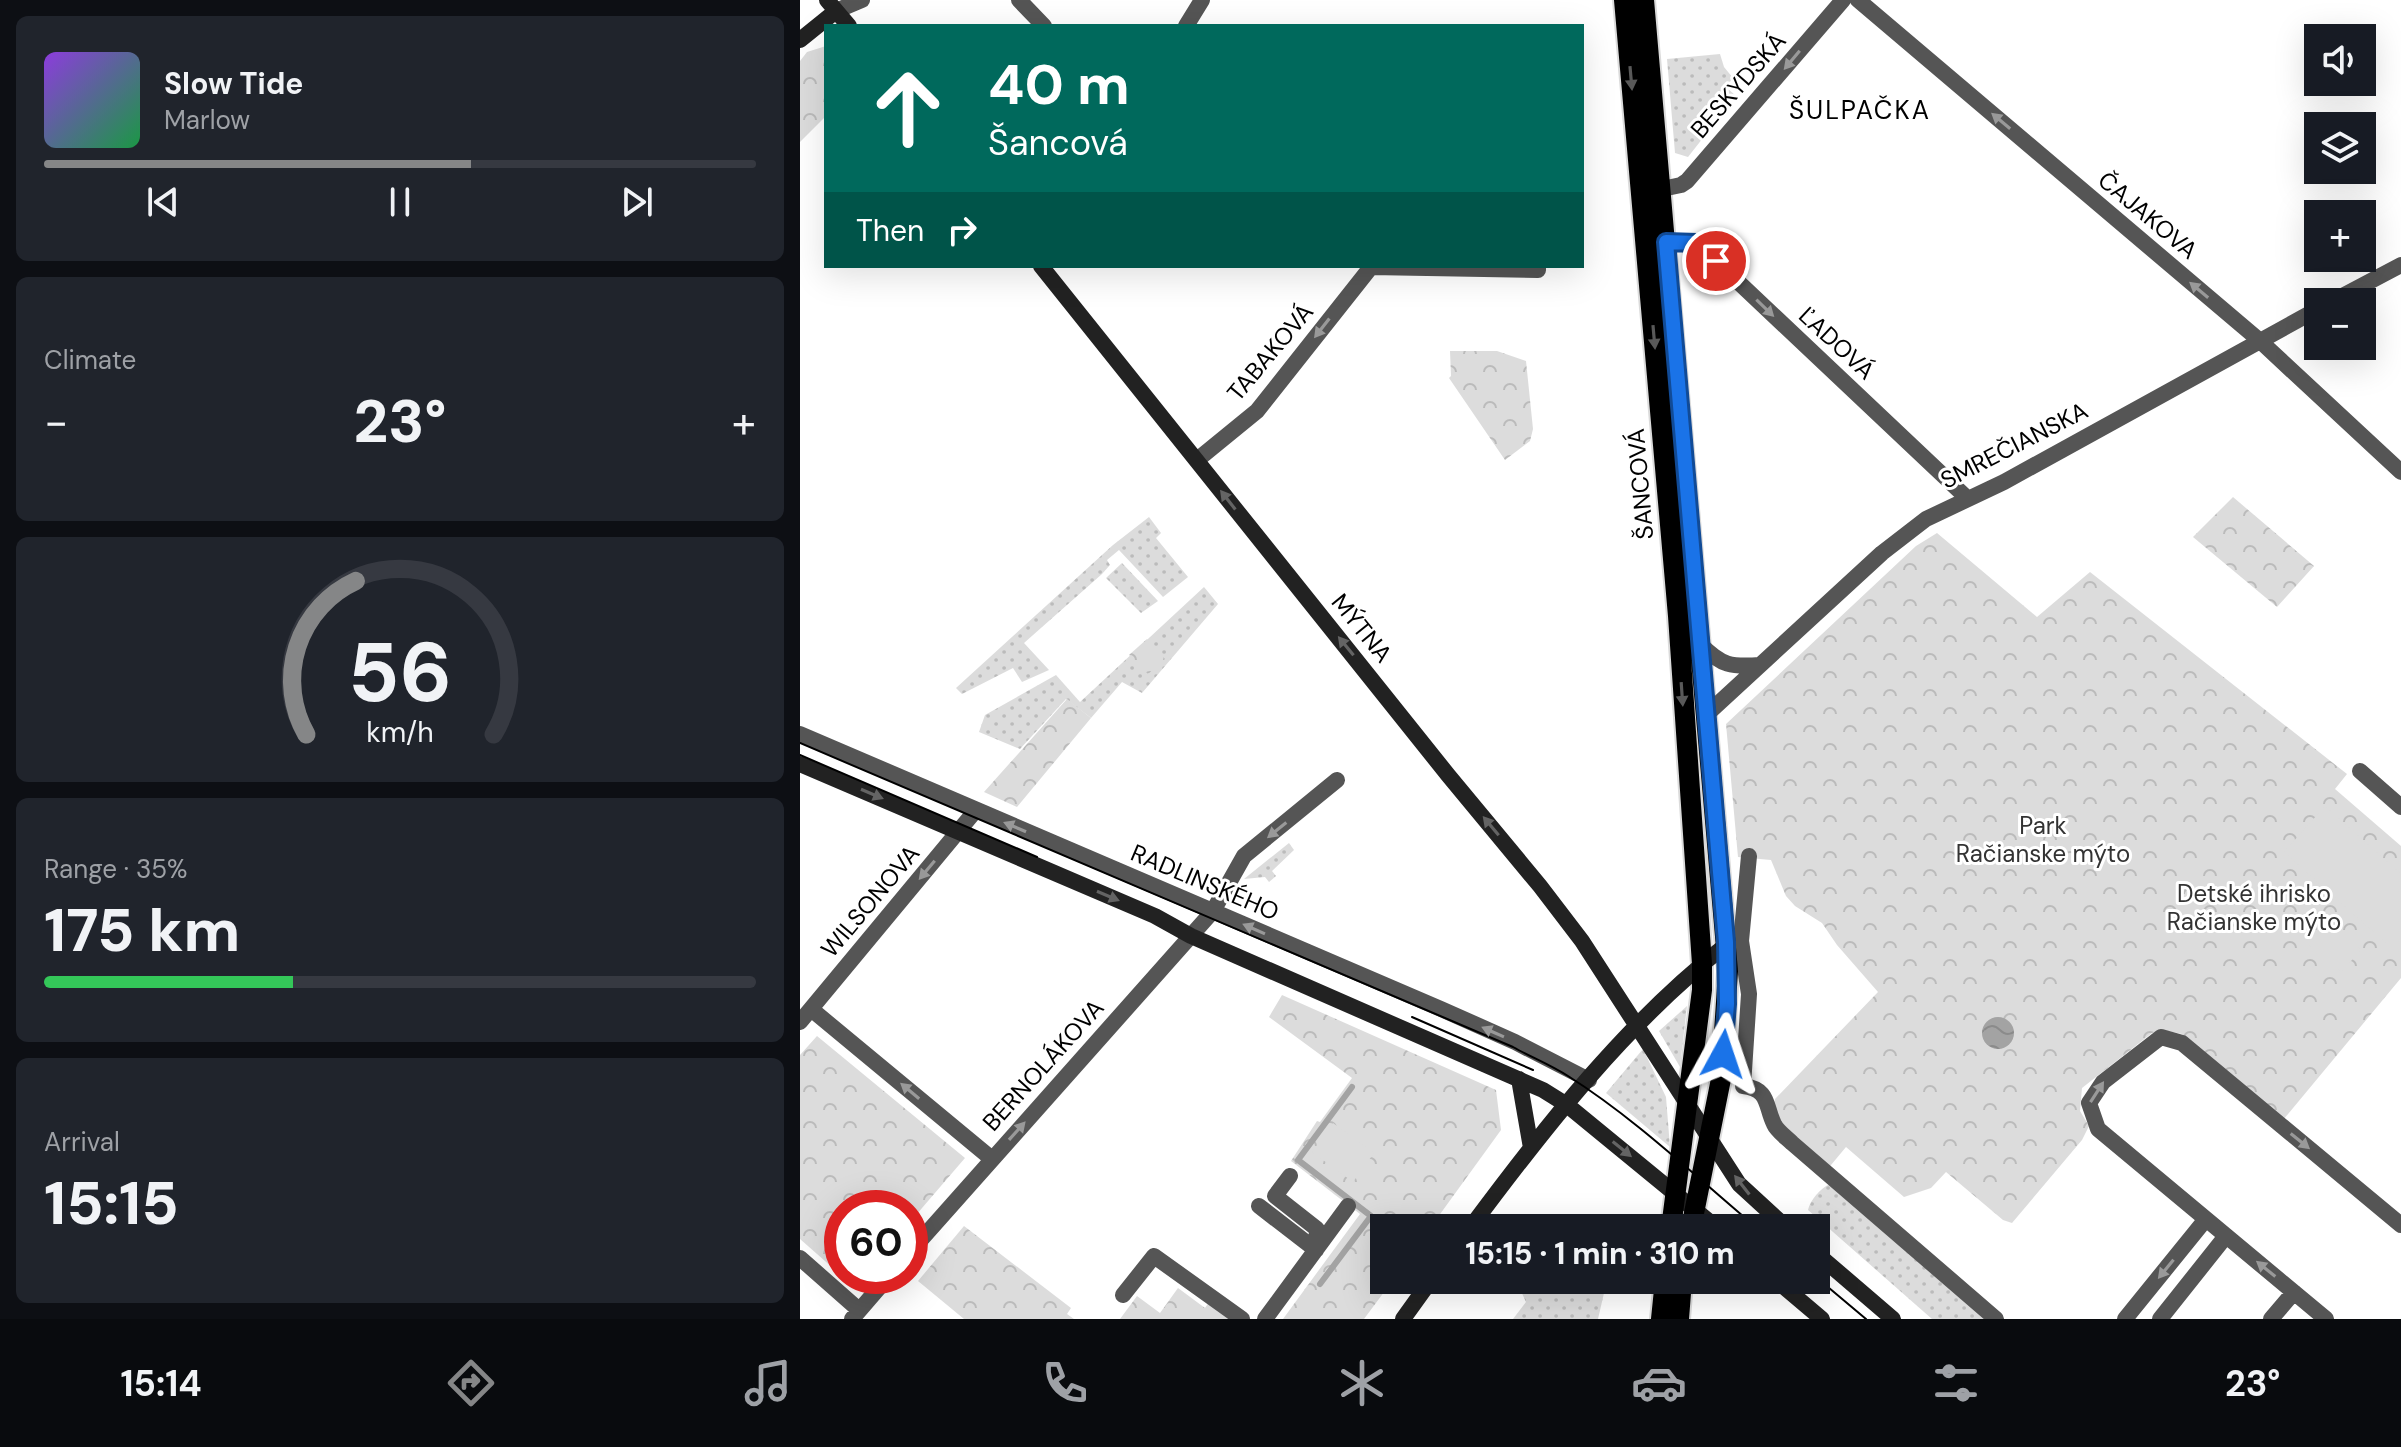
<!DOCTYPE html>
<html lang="en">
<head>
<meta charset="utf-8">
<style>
  body { margin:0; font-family:"DM Sans",sans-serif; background:#20242c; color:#f1f3f6; height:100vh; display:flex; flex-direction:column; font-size:30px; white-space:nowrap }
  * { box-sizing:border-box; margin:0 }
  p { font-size:26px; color:#9ea1a6 }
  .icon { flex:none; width:44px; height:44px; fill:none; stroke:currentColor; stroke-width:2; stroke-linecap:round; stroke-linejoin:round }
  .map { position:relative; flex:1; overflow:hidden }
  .details { display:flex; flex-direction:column; gap:16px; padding:16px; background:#0d0f14; width:800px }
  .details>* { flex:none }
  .banner { position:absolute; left:24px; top:24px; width:760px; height:244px; border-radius:0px; box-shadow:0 8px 32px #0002; background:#00695c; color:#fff; overflow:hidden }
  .fabs { position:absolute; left:1504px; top:24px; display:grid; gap:16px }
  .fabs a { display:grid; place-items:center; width:72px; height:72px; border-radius:0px; background:#171b24; box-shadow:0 8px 32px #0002; font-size:40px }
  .speed { position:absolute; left:24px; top:1190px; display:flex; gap:16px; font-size:40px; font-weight:700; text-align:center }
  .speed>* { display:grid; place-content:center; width:104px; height:104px; border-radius:50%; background:#171b24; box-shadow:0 8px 32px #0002; line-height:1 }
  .speed .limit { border:12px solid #d22; background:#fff; color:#111 }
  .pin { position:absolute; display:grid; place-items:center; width:68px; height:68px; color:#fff; margin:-34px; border:4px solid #fff; border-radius:50%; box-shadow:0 2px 8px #0007 }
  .me { position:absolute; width:88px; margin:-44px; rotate:5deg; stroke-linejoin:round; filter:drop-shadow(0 0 6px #0008) }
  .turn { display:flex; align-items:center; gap:28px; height:168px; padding:0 32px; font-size:36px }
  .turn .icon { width:104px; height:104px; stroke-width:2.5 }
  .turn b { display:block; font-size:56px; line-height:68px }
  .then { display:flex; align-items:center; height:76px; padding:0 32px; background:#0003; gap:16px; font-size:30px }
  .big { font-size:60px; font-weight:800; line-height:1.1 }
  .details .tile { flex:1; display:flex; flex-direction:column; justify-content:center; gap:12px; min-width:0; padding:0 28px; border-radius:12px; background:#20242c }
  .details .dial { align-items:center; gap:0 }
  .dial svg { height:208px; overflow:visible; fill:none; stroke:#363941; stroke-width:7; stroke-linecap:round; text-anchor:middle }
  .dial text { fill:#f1f3f6; stroke:none }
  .song { display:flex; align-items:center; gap:24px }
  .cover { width:96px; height:96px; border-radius:12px; background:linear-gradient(135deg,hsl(270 70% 55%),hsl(140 70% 35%)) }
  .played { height:8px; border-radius:4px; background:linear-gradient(90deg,#858687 60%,#363941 60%) }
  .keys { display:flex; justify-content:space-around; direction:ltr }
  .heat { display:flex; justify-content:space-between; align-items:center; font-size:44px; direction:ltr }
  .charge { height:12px; border-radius:6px; background:linear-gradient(90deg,#34c759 35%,#363941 0) }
  .trip { position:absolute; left:570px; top:1214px; width:460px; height:80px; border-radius:0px; background:#171b24; box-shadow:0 8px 32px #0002; font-weight:800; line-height:80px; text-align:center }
  .tab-bar { display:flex; height:128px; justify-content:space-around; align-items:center; background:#090b0e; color:#9ea1a6 }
  .tab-bar .icon { width:56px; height:56px }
  .tab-bar .on { color:#858687 }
  .tab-bar b { font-size:36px; color:#f1f3f6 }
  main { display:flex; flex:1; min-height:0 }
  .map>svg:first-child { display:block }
</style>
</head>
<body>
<main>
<section class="details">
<div class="tile">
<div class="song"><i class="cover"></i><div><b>Slow Tide</b><p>Marlow</p></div></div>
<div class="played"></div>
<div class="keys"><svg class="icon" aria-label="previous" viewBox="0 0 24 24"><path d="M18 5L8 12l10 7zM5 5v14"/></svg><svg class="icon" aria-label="pause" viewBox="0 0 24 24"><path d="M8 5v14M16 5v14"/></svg><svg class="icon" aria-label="next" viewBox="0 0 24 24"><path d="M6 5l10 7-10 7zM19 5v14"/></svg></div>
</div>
<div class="tile"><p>Climate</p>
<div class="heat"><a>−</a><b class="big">23°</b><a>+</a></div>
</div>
<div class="tile dial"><svg viewBox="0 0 100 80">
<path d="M14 69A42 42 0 1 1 86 69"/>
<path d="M14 69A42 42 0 0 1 33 10" stroke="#858687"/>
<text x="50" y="56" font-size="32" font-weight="700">56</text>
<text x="50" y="72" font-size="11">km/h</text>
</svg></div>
<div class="tile"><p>Range · 35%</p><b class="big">175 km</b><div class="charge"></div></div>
<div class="tile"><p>Arrival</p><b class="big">15:15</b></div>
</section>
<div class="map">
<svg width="1601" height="1319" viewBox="0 0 1601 1319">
  <defs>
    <pattern id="grass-dots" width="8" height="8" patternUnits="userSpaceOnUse" patternTransform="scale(2)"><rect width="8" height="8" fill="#dcdcdc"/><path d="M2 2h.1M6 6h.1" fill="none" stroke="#bbb" stroke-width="1.8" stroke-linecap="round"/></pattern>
    <pattern id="forest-crowns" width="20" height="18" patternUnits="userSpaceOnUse" patternTransform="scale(2)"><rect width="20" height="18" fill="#dcdcdc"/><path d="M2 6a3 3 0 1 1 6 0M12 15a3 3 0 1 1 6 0" fill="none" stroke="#bbb"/></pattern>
    <pattern id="water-waves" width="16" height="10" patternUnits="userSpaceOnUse" patternTransform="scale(2)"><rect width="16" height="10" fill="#a3a3a3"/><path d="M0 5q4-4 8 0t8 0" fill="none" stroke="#8b8b8b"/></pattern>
  </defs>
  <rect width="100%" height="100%" fill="#fff"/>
  <path fill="url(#grass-dots)" d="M920 54 924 67 933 78 926 87 936 96 888 157 875 153 867 59Z
    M349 517 361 533 356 538 388 577 363 597 319 550 307 560 310 565 302 574 224 643 249 670 222 682 213 668 162 694 156 688 313 545Z
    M322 563 358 601 341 613 306 578Z
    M404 587 418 604 342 693 322 682 291 718 266 699 220 749 179 732 185 715 256 675 280 702Z
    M489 843 494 850 472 871 476 876 469 882 465 877 444 879Z
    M887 1006 880 1067 859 1031Z
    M843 1049 866 1097 870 1147 806 1093Z
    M1030 1184 1192 1319H1132L1008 1210C1010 1200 1021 1188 1030 1184Z
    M726 1280H758L773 1290 804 1293 798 1319H713L726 1302 720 1289Z"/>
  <path fill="url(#forest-crowns)" d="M26 46V116L0 142V61L7 52Z
    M650 351H697L726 361 733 429 730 441 705 460 649 378 651 376Z
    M1433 497 1514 566 1477 607 1393 537Z
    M1137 533 1237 617 1290 572 1547 774 1535 789 1601 846V978L1483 1120 1382 1034 1363 1030 1352 1033 1282 1088 1280 1111 1289 1126 1282 1140 1212 1223 1203 1220 1146 1172 1131 1188 1104 1197 1046 1147 1026 1171 973 1113 975 1099 1078 992 1037 945 1022 923 995 906 986 896 971 860 938 857 926 724 1116 546Z
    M347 639 365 659 348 674 329 655Z
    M267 699 291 718 217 807 184 792Z
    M482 995 696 1090 701 1130 630 1228H584V1280H593L564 1319H483L560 1214 491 1161 517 1121 520 1122 552 1078 469 1017Z
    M17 1036 165 1158 110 1222V1208H42V1276L0 1239V1055Z
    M164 1226 271 1308 267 1314 274 1319H164L118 1281Z
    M378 1288 405 1308 409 1302 432 1319H320L337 1296 360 1313Z"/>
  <path fill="#dcdcdc" d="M1525 806 1601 874V929L1587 944 1484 852Z
    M1527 921 1561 950 1541 972 1508 944Z
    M533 1123 574 1153 553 1182 512 1152Z"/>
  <path fill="url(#water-waves)" d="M1182 1033a16 16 0 1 1 32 0a16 16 0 1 1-32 0Z"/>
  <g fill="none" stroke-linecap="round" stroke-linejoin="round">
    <path stroke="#a3a3a3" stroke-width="6" d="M520 1284 571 1216 498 1160 552 1087"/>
    <defs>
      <path id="primary" d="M824 0 878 616 902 964V990L871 1228
        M844 0 928 971 921 1079 891 1228
        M861 1319 865 1280
        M879 1319 882 1280"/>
    </defs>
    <use href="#primary" stroke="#dbdbdb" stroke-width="24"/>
    <path stroke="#555" stroke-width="16" d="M219 0 244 26
      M1058 0 1459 340 1601 472
      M36 11 62 0
      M386 26 402 0
      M862 189 881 185 887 181 1043 0
      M866 242 897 243 1167 498
      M571 267 738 270V266
      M1531 302 1601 265
      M397 460 457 411 571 267
      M901 645C922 666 931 667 960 665
      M907 714 1082 553 1126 519 1204 482 1518 309
      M0 734 641 1009 715 1042 789 1080
      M1560 771 1601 807
      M949 856 941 941 949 994 943 1086C970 1089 965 1106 974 1124 977 1131 987 1138 992 1143L1196 1319
      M11 1009 192 1159
      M0 1022 176 810
      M490 1176 475 1196 517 1229 516 1248
      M459 1206 516 1250
      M110 1252 413 911 444 856 537 780
      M0 1258 59 1310
      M323 1295 354 1256 442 1319
      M52 1319 89 1276
      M465 1319 548 1206
      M1325 1319 1406 1219
      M1360 1319 1426 1236
      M1471 1319 1494 1292
      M1526 1319 1298 1129 1289 1103 1303 1082 1361 1037 1382 1043 1601 1225"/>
    <path stroke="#222" stroke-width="16" d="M27 0 49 26
      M0 40 36 11
      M241 266 648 775 740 886 782 941 939 1184 987 1228
      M0 764 355 916 391 936 743 1090 767 1105 917 1228
      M719 1079 731 1148
      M670 1228C745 1127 826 1023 926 945
      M1016 1253 1093 1319
      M976 1280 1022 1319
      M603 1319 631 1280"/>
    <use href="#primary" stroke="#000" stroke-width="20"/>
    <path stroke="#000" stroke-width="2" d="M0 743 713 1047C731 1057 751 1065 768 1076 836 1119 896 1177 957 1228
      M0 755 237 857
      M612 1017 733 1070
      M1016 1277 1066 1319"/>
  </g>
  <defs><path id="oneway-solid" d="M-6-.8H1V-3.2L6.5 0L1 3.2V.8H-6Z" transform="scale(2)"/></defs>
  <g fill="#999">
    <use href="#oneway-solid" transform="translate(992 60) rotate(130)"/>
    <use href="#oneway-solid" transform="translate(1201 121) rotate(-140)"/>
    <use href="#oneway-solid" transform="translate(1399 290) rotate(-140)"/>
    <use href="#oneway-solid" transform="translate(965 308) rotate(44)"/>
    <use href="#oneway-solid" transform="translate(522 328) rotate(128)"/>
    <use href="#oneway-solid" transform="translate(215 827) rotate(-157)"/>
    <use href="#oneway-solid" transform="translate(477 830) rotate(141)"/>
    <use href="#oneway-solid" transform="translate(127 870) rotate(130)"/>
    <use href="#oneway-solid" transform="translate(454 929) rotate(-156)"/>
    <use href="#oneway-solid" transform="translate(693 1032) rotate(-156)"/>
    <use href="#oneway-solid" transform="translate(110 1091) rotate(-140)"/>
    <use href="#oneway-solid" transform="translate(1297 1092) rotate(-57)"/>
    <use href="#oneway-solid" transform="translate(217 1131) rotate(-48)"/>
    <use href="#oneway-solid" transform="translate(1500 1141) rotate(39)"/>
    <use href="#oneway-solid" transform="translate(1366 1269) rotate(129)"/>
    <use href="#oneway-solid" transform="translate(1466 1269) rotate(-141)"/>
  </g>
  <g fill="#595959">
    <use href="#oneway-solid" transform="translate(831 78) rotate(85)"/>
    <use href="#oneway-solid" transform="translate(854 337) rotate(85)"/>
    <use href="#oneway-solid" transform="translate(882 694) rotate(86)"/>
  </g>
  <g fill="#646464">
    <use href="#oneway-solid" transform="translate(428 500) rotate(-128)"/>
    <use href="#oneway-solid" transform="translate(546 646) rotate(-129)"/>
    <use href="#oneway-solid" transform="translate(72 794) rotate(23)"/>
    <use href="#oneway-solid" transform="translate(691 826) rotate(-130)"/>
    <use href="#oneway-solid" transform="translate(308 896) rotate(23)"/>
    <use href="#oneway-solid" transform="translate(822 1149) rotate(39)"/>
    <use href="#oneway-solid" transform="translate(942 1185) rotate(-128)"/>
  </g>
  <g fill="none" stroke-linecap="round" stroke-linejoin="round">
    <defs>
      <path id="route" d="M916 261 897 243 866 242 926 942 927 1004 923 1054"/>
    </defs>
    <use href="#route" stroke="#114b97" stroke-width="20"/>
    <use href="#route" stroke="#1a73e8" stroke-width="14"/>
  </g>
  <g text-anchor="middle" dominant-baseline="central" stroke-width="6" stroke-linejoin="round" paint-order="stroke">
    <g font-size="24" fill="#000" stroke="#fff">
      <text transform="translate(938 85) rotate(-49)">BESKYDSKÁ</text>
      <text transform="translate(1348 215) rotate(40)">ČAJAKOVA</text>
      <text transform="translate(1037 343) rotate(43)">ĽADOVÁ</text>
      <text transform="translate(470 352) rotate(-50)">TABAKOVÁ</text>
      <text transform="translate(1214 445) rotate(-27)">SMREČIANSKA</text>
      <text transform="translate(840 484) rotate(-95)">ŠANCOVÁ</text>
      <text transform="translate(562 628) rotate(51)">MÝTNA</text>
      <text transform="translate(405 882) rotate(23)">RADLINSKÉHO</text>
      <text transform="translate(70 901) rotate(-50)">WILSONOVA</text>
      <text transform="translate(243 1065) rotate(-48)">BERNOLÁKOVA</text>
    </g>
    <g font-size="24" fill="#333" stroke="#fff">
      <text x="1243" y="825">Park<tspan x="1243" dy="28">Račianske mýto</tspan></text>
      <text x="1454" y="893">Detské ihrisko<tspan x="1454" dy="28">Račianske mýto</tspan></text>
    </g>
    <g font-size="26" letter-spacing="2" fill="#000" stroke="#fff">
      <text x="1060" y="110">ŠULPAČKA</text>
    </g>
  </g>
</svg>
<div class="fabs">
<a><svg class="icon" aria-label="sound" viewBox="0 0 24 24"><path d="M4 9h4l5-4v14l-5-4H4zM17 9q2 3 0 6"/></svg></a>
<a><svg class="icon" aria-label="layers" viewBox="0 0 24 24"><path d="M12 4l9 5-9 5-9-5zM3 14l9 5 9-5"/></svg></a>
<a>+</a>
<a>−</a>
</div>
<div class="speed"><div class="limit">60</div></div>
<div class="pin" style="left:916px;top:261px;background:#d93025"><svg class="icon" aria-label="arrive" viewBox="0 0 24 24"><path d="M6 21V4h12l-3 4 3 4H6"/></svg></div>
<svg class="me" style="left:923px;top:1054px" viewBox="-20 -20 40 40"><path d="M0-17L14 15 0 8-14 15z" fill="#1a73e8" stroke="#fff" stroke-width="4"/></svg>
<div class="trip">15:15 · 1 min · 310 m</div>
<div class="banner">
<div class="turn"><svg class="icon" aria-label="ahead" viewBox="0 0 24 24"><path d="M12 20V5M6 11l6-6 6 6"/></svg><div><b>40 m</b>Šancová</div></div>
<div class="then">Then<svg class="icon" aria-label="right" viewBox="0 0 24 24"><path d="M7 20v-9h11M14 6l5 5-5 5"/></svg></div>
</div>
</div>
</main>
<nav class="tab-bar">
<b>15:14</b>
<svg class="icon on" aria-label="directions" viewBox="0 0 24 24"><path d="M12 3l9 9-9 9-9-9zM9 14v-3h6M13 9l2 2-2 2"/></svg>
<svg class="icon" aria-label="music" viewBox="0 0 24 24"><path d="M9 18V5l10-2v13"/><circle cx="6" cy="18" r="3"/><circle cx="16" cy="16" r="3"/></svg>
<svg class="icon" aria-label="phone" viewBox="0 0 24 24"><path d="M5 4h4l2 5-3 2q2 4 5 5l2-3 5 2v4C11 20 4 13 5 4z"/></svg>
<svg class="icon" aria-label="climate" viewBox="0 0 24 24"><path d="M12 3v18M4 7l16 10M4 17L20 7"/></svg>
<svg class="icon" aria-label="car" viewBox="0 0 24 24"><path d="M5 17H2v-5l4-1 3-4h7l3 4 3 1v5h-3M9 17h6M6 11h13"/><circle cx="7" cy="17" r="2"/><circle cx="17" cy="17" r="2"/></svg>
<svg class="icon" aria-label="filters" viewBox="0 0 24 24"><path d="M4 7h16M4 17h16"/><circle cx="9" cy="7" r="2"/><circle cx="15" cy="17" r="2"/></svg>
<b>23°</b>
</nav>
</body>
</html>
